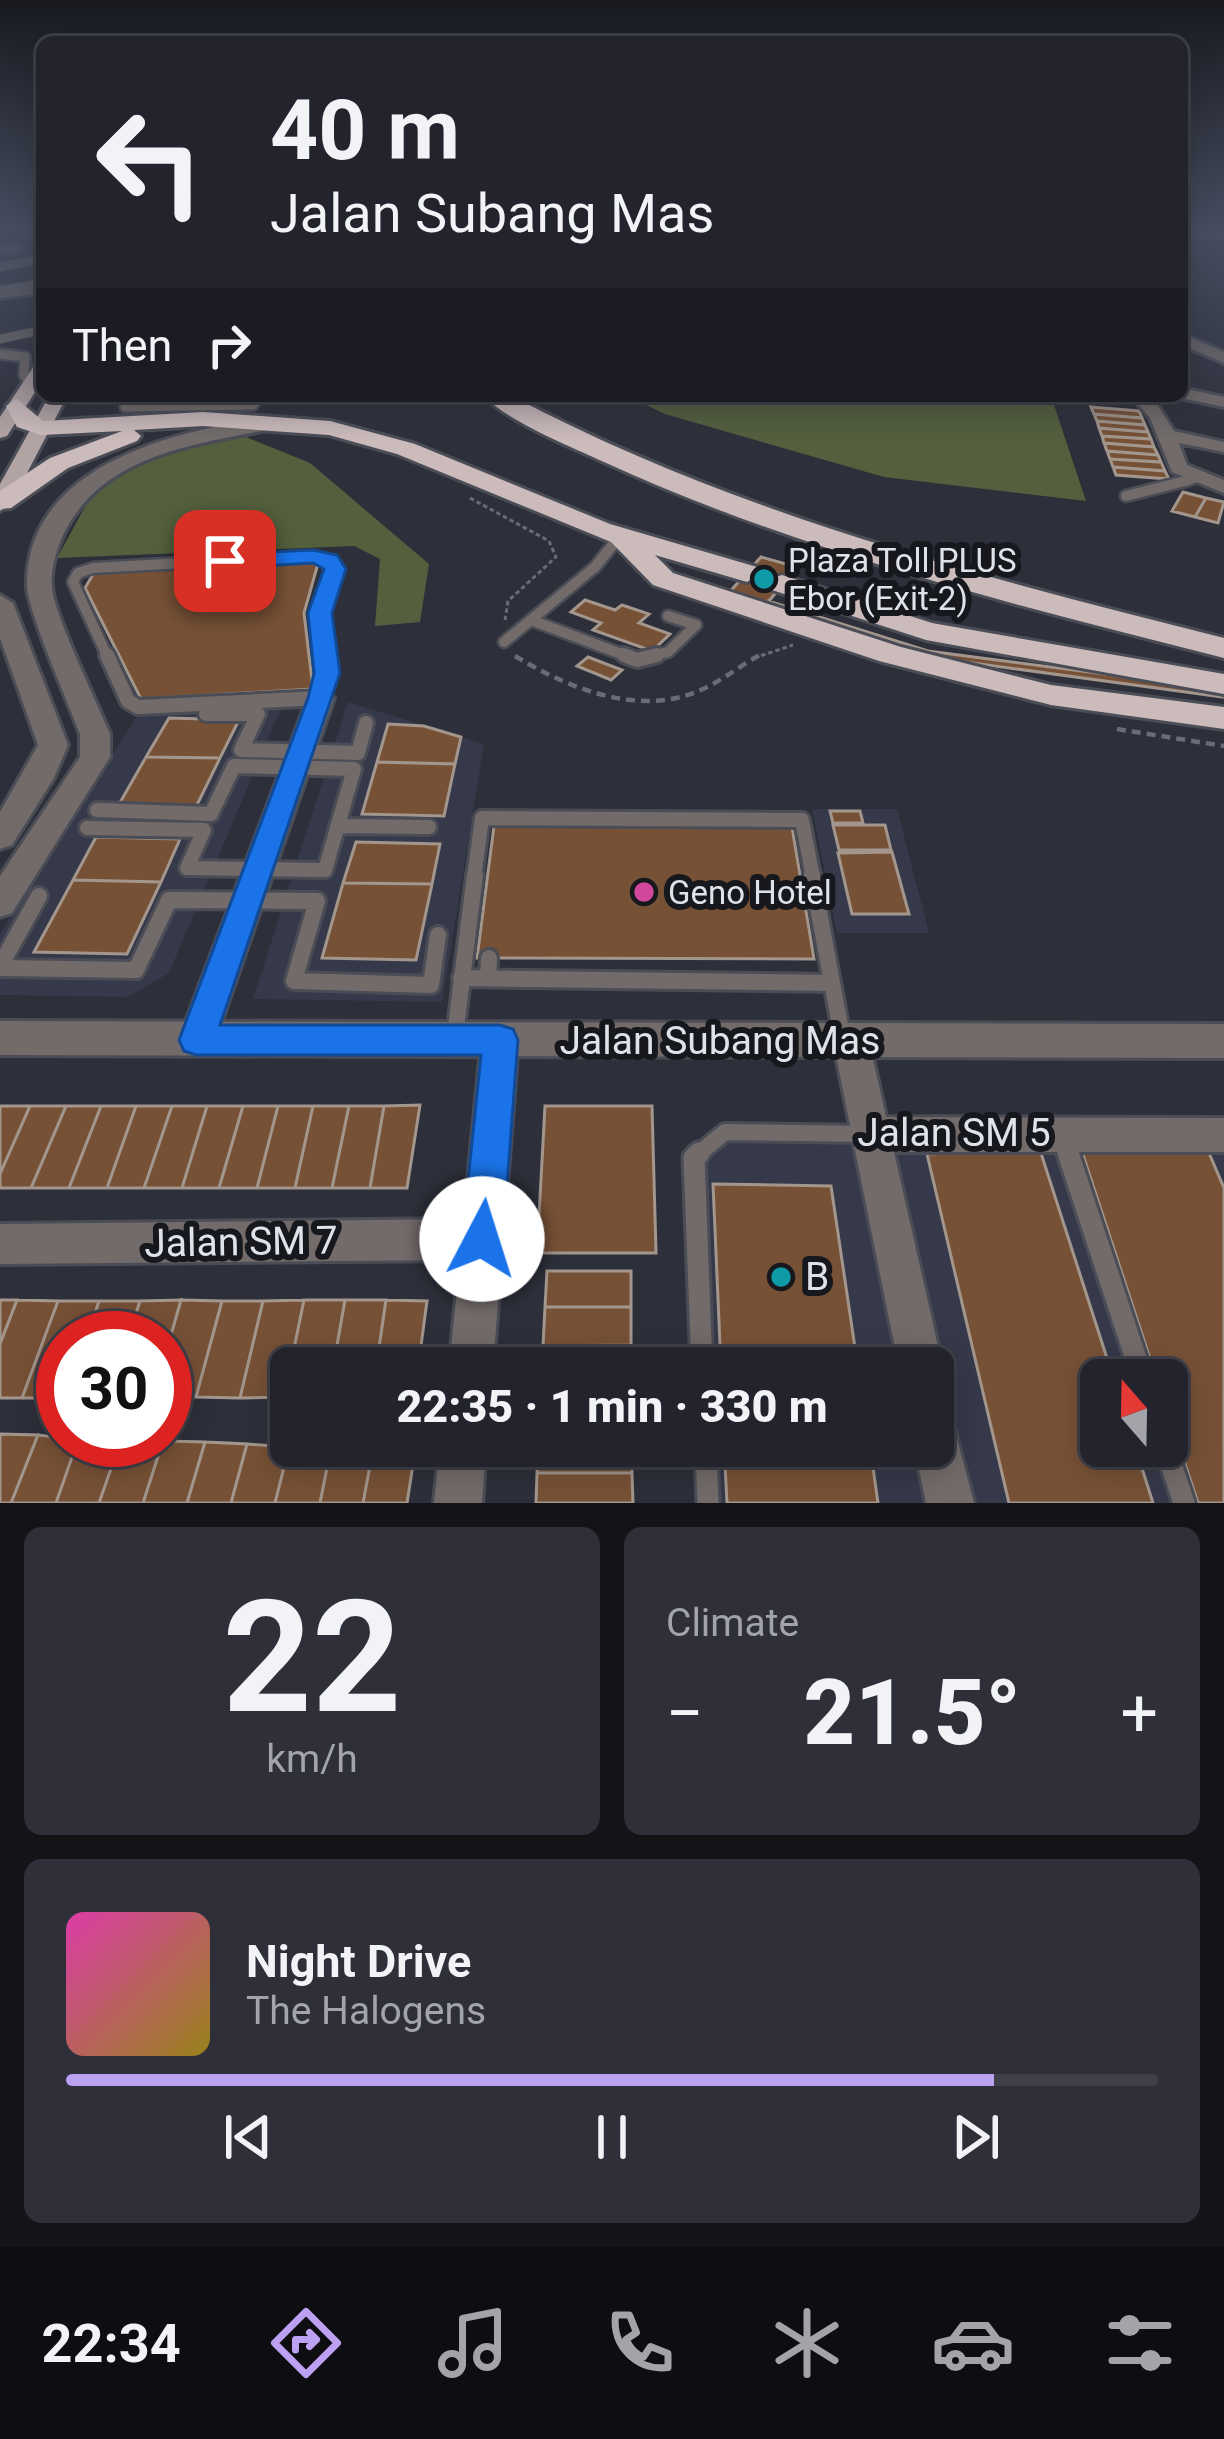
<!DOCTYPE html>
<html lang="en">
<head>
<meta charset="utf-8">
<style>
  body { margin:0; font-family:Roboto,sans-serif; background:#2e2f38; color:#f1f3f6; height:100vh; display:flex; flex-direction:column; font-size:45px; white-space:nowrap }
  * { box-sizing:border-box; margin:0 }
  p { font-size:39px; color:#a2a4a9 }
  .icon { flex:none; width:66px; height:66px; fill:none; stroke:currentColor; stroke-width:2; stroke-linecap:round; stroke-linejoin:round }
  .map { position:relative; height:1503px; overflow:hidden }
  .side { display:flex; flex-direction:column; gap:24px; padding:24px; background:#131318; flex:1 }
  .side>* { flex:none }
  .guide { position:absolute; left:36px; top:36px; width:1152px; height:366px; border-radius:18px; box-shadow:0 6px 30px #0003,0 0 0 3px #3f4048; background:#22232c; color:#f1f3f6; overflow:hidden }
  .needle { width:78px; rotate:340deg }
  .buttons { position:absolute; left:1080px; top:1359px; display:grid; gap:24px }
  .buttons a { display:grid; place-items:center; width:108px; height:108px; border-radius:18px; background:#22232c; box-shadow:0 6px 30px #0003,0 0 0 3px #3f4048; font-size:60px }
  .speed { position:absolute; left:36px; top:1311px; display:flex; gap:24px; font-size:60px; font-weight:700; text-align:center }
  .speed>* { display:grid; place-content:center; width:156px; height:156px; border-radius:50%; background:#22232c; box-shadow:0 6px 30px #0003,0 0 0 3px #3f4048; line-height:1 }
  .speed .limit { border:18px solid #d22; background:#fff; color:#111 }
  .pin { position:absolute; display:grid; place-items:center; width:102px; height:102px; color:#fff; margin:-51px; border-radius:24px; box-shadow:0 6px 18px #0006 }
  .me { position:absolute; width:132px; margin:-66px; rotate:5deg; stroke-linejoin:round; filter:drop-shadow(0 0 9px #0008) }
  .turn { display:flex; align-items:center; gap:42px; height:252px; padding:0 36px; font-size:54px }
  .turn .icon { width:156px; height:156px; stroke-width:2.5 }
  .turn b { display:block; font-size:84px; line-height:102px }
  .then { display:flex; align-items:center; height:114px; padding:0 36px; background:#0003; gap:24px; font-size:45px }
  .big { font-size:90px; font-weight:800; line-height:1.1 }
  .side .widget { flex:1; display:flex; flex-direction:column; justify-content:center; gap:18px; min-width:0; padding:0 42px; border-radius:18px; background:#2e2f38 }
  .side .dial { align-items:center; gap:0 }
  .dial b { font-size:156px; line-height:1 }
  .song { display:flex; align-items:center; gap:36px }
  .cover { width:144px; height:144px; border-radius:18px; background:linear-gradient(135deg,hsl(320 70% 55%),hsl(50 70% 35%)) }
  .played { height:12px; border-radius:6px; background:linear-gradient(90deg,#bca0f2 85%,#3f4048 85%) }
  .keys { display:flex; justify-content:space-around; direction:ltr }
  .heat { display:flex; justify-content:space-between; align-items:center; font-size:66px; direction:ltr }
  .side .tiles { flex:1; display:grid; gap:24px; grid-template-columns:1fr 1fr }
  .widget:last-child { grid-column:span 2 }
  .trip { position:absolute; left:270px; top:1347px; width:684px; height:120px; border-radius:18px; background:#22232c; box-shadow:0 6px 30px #0003,0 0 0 3px #3f4048; font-weight:800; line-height:120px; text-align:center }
  .tab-bar { display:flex; height:192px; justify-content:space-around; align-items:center; background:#0e0e12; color:#a2a4a9 }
  .tab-bar .icon { width:84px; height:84px }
  .tab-bar .on { color:#bca0f2 }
  .tab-bar b { font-size:54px; color:#f1f3f6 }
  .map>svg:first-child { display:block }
</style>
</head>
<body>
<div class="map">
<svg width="1224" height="1503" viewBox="0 0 1224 1503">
  <rect width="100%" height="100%" fill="#2d2f3a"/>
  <path fill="#36394a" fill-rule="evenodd" d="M348 702 484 744 442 1002 253 999Z
    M282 706 169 973 128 997 0 995V933L138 715Z
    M812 809H897L929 933H837Z
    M727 1140 1224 1145V1503H715L713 1446H933V1368H710L702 1160ZM1101 1380H1167V1446H1101Z"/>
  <path fill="#535f3d" d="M627 396H1051L1086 501 884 477 665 414Z
    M236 433 310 463 429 564 420 622 375 626 380 559 354 546 57 558 94 490 142 461Z"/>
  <path fill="#775136" stroke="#a3968d" stroke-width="3" d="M144 396H253L249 401 137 403Z
    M1091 407 1139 411 1142 418 1094 414Z
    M1094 414 1142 418 1145 425 1097 421Z
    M1097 421 1145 425 1148 432 1099 428Z
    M1099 428 1148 432 1151 439 1102 436Z
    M1102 436 1151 439 1154 447 1104 443Z
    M1104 443 1154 447 1158 455 1107 451Z
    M1107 451 1158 455 1161 462 1110 459Z
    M1110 459 1161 462 1165 471 1113 467Z
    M1113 467 1165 471 1169 479 1116 475Z
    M1183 492 1206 498 1195 517 1172 511Z
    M1206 498 1224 502 1218 523 1195 517Z
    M761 557 797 567 764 607 726 596Z
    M319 560 304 613 313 689 141 699 85 588 95 571Z
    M585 600 615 610 622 605 649 614 639 623 670 634 652 651 593 630 601 623 571 612Z
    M768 601 928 651 1220 689 1222 697 929 657 764 607Z
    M588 657 622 670 611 680 577 666Z
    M169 718 239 720 220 758 146 757Z
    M388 724 424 726 461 737 455 764 377 762Z
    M146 757 220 758 195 809 118 806Z
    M377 762 455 764 444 816 362 814Z
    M830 811H860L863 823H833Z
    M833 825H885L891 850H839Z
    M494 826 792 827 814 959 477 958Z
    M96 837 180 839 161 882 73 880Z
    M356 842 440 844 432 884 343 883Z
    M892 852 909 914H852L838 853Z
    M73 880 161 882 127 954 34 952Z
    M343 883 432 884 416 960 322 958Z
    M420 1105 407 1188H370L384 1106Z
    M0 1106H30L0 1174Z
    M30 1106H66L31 1188H0V1174Z
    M66 1106H101L69 1188H31Z
    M101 1106H136L107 1188H69Z
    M136 1106H172L144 1188H107Z
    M172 1106H207L182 1188H144Z
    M207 1106H243L219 1188H182Z
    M243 1106H278L257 1188H219Z
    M278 1106H313L295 1188H257Z
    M313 1106H349L332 1188H295Z
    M349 1106H384L370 1188H332Z
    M545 1106H652L656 1253H537Z
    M1040 1150 1114 1380H1101V1446H1135L1153 1503H1009L927 1154Z
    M1082 1152 1209 1153 1224 1188V1503H1198L1167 1409V1380H1157Z
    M713 1184 831 1186 858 1368H721Z
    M547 1271H631V1307H545Z
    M0 1300H17L0 1344Z
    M17 1300 58 1301 22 1398H0V1344Z
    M181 1300 222 1301 196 1397H165V1356Z
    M181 1300 165 1356V1338H128L140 1301Z
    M304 1300H345L333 1368H291V1397H284Z
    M304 1300 284 1397 240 1398 263 1301Z
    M345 1300H386L376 1368H333Z
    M386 1300 427 1301 418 1368H376Z
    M58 1301H99L87 1338H63V1398H22Z
    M99 1301H140L128 1338H87Z
    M222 1301H263L240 1398 196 1397Z
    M545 1307H631V1345L543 1346Z
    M631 1345V1368H542L543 1346Z
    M0 1434 38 1435 11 1503H0Z
    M38 1435 78 1440 56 1503H11Z
    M78 1440H121L99 1503H56Z
    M121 1440 163 1441 143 1503H99Z
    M163 1441 205 1442 187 1503H143Z
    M205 1442 247 1444 231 1503H187Z
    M247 1444 289 1447 275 1503H231Z
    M539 1446H632V1473H537Z
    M724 1446H870L878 1503H727Z
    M289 1447 331 1448 320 1503H275Z
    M331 1448 373 1450 363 1503H320Z
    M373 1450 415 1452 407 1503H363Z
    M537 1473H632L633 1503H536Z"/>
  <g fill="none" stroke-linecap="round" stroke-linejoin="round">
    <defs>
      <path id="service-far5" d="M0 267 42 259
        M0 290 37 284 42 259
        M0 339 42 330"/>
      <path id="service-far4" d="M0 354 25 357 24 375 30 386
        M125 407 253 405 260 396
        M1177 483 1196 478"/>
      <path id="service-far3" d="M1126 496 1189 480
        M531 620 632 658
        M504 642 595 567 620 536
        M108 658 73 582 78 573 93 568 313 556 330 560 335 569 320 613 325 658
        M645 658 668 652 696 625 668 616"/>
      <path id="service-far2" d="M107 655 128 701 138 707 321 698 327 673 325 655
        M624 655 637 660 657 655
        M206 714H258L241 750 358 753 366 723
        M337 826 429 827
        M87 828 204 830 187 868 325 870 354 769 234 766 211 814 97 810
        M474 878 482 818 802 820 813 878"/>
      <path id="service-far1" d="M812 875 842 1036
        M0 966 39 896
        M0 968 136 970 169 900 317 901 294 981 431 985 438 935
        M461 978 832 983
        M488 978 489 958
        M455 1035 475 875
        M1063 1137 1069 1156
        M696 1156 725 1132 870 1134"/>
      <path id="service" d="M699 1153 694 1158 702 1368
        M1068 1153 1143 1380
        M706 1446 708 1503
        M1165 1446 1184 1503"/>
      <path id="minor" d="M1224 231V236L1182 240V232Z
        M20 245V251L0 254V246Z
        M42 285V293L0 298V290Z
        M1182 334 1224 352V363L1182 345Z
        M1182 388 1224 397V407L1176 397 1182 396Z
        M1131 396 1153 398 1174 431 1224 442V452L1179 443 1187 465 1224 480V493L1172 472 1150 418Z
        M321 690 334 698 215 1040 209 1051 197 1055 185 1051 179 1040 308 698Z
        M500 1025 512 1029 518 1040 493 1368H449L460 1260 0 1264V1224L464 1219 482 1040 488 1029Z
        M851 1026 863 1030 869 1041 886 1117 1224 1118V1152H894L943 1368 933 1385V1368H899L833 1041 839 1030Z
        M933 1401 949 1408 974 1503H926L914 1446H933Z
        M440 1446H486L482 1503H434Z"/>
      <path id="tertiary" d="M274 417 284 423 281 427C203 444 105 451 64 533 57 548 50 570 52 587 54 615 97 702 110 734V757L12 913 0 917V876L80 757V734C69 704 27 610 27 585 26 463 181 429 274 417Z
        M0 595 13 603 68 745 54 778 12 845 0 849V812L38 745 0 638Z
        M0 1021 1224 1024V1058L0 1055Z"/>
      <path id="primary" d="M42 362V381L7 436 0 438V417L36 363Z
        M49 396H67L11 504 0 511V484Z"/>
      <path id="motorway" d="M484 396H512C737 515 979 576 1224 638V658C1014 605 801 552 604 462 569 446 509 422 484 396Z
        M17 399 43 421 203 412 330 421 415 444 610 524 757 567 762 573 747 582 655 555 673 573 901 647 1051 685 1224 707V729L1051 705 879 661 653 585 611 542 397 454 329 435 203 426 134 430 141 436 137 441 68 468 11 508 0 509V491L50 458 122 431 41 435 17 427 6 406Z
        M782 575 932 623 1224 674V694L926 640 772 590 767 584 772 578Z"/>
    </defs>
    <use href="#service-far5" stroke="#4a4c56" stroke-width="10"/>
    <use href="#service-far4" stroke="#4a4c56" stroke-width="14"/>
    <use href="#service-far3" stroke="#4a4c56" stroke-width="15"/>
    <use href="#service-far2" stroke="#4a4c56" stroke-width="20"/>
    <use href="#service-far1" stroke="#4a4c56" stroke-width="22"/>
    <use href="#service" stroke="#4a4c56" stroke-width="27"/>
    <use href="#minor" stroke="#4a4c56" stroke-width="6"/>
    <use href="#tertiary" stroke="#4a4c56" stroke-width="6"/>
    <use href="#primary" stroke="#4a4c56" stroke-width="6"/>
    <use href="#motorway" stroke="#4a4c56" stroke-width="6"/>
    <path stroke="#6a6c75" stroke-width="3" stroke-dasharray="4.5 3" stroke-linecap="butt" d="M470 498 549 541 556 557 508 601 505 620
      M754 658 793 645"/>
    <path stroke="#6a6c75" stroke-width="4.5" stroke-dasharray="9 6" stroke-linecap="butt" d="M515 656C569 689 642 718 703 689 723 680 741 665 760 655
      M1117 729 1224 746"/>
    <use href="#service-far5" stroke="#726b6a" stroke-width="8"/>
    <use href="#service-far4" stroke="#726b6a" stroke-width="9"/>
    <use href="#service-far3" stroke="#726b6a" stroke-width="10"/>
    <use href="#service-far2" stroke="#726b6a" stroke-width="14"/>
    <use href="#service-far1" stroke="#726b6a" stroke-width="16"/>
    <use href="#service" stroke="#726b6a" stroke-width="21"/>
    <use href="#minor" fill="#726b6a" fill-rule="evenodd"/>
    <use href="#tertiary" fill="#726b6a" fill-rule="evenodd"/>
    <use href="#primary" fill="#b3a4a4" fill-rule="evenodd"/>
    <use href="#motorway" fill="#cbb" fill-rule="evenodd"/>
  </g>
  <linearGradient id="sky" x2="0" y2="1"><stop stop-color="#191a20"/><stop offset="0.52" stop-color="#464d60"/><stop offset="1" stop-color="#464d60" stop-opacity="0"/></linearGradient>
  <rect width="1224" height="442" fill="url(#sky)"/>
  <path fill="#1a73e8" stroke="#114b97" stroke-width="3" d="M313 550 337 555 346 569 332 613 340 673 220 1025H500L513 1029 518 1040 503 1239 497 1253 482 1259 468 1253 462 1239 481 1055H196L184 1051 179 1040 308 698 314 673 308 613 324 569 313 563 225 568 214 561 225 554Z"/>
  <g fill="#0f9aa8" stroke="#17181d" stroke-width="4.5">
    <circle cx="764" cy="579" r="12"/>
    <circle cx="781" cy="1277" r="12"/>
  </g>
  <circle fill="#d1479c" stroke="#17181d" stroke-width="4.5" cx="644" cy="892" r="12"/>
  <g text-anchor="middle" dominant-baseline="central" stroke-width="12" stroke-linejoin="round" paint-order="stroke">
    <g font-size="33" fill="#e0e2e9" stroke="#17181d" text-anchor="start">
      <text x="788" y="560">Plaza Toll PLUS<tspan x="788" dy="38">Ebor (Exit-2)</tspan></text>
      <text x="668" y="892">Geno Hotel</text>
    </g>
    <g font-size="39" fill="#e0e2e9" stroke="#17181d">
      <text x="720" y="1041">Jalan Subang Mas</text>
      <text x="954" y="1133">Jalan SM 5</text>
      <text transform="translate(241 1242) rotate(-1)">Jalan SM 7</text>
    </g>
    <g font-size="39" fill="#e0e2e9" stroke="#17181d" text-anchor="start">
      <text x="805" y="1277">B</text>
    </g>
  </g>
</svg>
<div class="buttons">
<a><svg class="needle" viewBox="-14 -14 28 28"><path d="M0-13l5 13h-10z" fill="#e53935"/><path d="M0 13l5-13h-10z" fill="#a2a4a9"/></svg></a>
</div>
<div class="speed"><div class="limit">30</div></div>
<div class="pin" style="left:225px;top:561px;background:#d93025"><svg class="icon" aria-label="arrive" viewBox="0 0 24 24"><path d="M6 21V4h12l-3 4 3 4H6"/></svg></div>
<svg class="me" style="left:482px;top:1239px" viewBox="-20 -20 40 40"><circle r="19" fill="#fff"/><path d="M0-13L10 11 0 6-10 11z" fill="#1a73e8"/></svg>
<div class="trip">22:35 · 1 min · 330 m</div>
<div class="guide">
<div class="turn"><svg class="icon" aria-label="left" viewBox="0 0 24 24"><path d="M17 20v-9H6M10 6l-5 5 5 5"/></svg><div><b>40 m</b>Jalan Subang Mas</div></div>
<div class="then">Then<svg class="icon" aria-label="right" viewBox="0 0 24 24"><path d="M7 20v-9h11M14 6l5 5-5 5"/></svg></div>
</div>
</div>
<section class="side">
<div class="tiles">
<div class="widget dial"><b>22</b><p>km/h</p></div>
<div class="widget"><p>Climate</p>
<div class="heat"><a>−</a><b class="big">21.5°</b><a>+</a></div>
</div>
<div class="widget">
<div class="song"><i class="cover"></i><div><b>Night Drive</b><p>The Halogens</p></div></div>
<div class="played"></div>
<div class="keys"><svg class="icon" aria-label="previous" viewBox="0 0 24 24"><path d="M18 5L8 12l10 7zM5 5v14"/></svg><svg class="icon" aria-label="pause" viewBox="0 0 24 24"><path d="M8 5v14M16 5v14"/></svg><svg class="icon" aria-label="next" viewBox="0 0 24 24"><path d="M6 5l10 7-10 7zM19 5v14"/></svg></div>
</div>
</div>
</section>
<nav class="tab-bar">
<b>22:34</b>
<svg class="icon on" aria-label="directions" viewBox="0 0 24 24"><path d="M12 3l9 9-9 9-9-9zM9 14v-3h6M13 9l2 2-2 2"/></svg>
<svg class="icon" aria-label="music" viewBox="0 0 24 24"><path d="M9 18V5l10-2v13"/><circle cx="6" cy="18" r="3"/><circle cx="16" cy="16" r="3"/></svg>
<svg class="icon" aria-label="phone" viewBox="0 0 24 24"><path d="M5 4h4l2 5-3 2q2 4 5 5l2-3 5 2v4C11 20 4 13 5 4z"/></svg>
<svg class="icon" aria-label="climate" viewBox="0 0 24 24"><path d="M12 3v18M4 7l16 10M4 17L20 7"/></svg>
<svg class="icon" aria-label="car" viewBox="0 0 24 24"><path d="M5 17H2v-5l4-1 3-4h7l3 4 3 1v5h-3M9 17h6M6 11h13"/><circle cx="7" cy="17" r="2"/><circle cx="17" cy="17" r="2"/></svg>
<svg class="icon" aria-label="filters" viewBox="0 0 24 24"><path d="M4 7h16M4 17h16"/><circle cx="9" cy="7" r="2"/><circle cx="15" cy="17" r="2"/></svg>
</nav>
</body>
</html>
